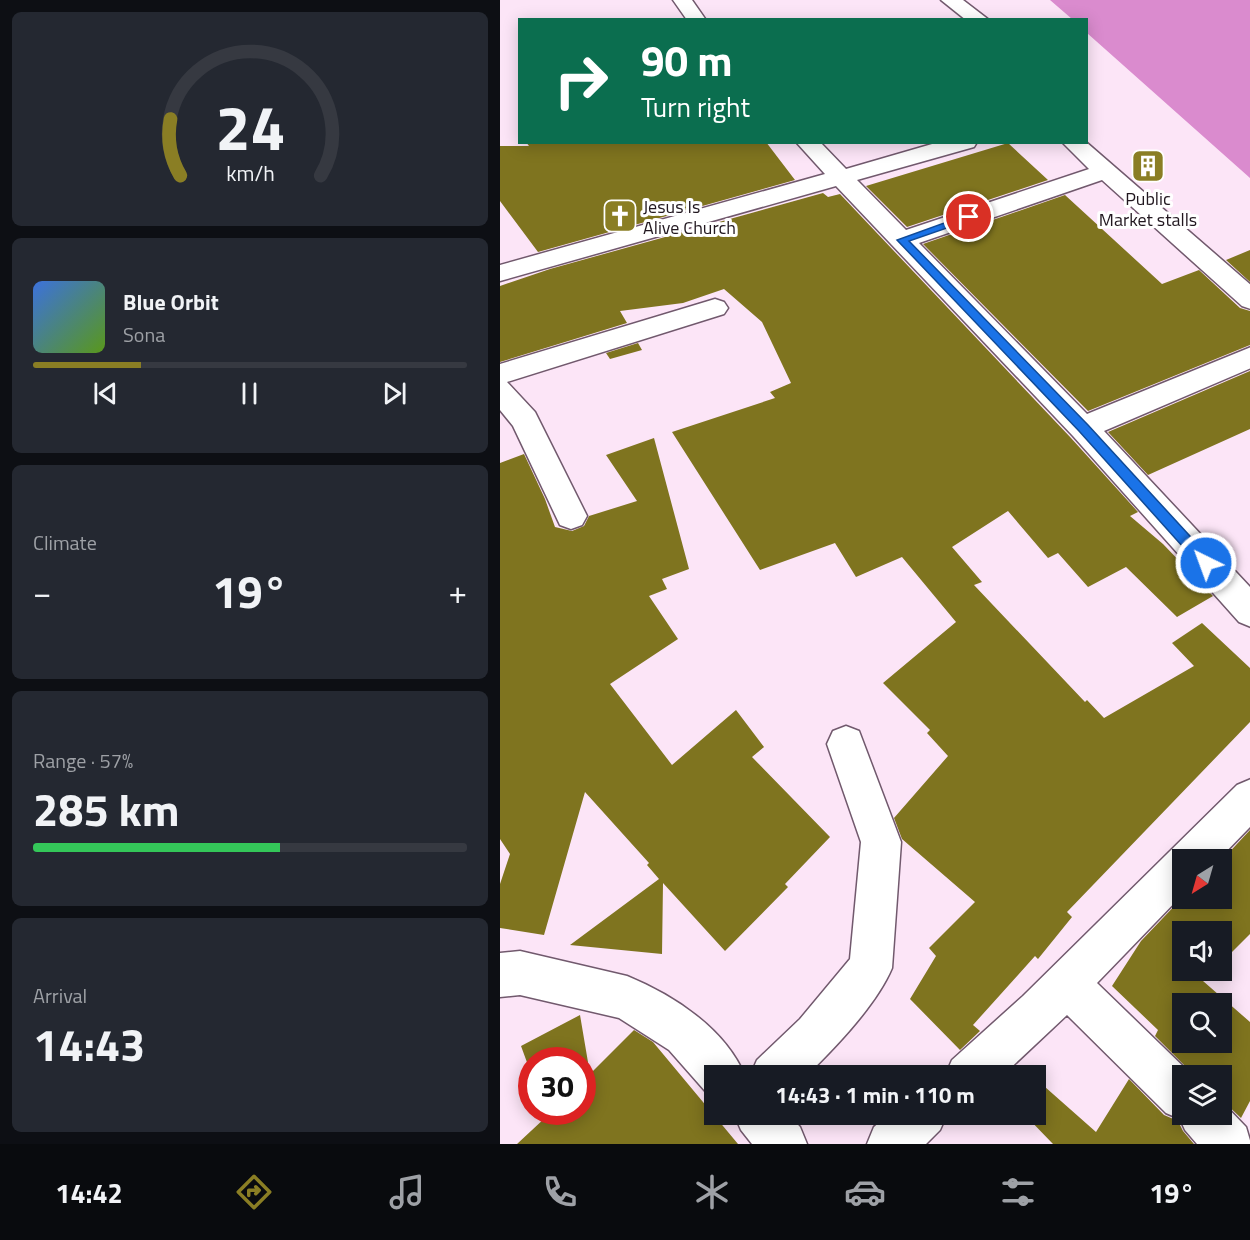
<!DOCTYPE html>
<html lang="en">
<head>
<meta charset="utf-8">
<style>
  body { margin:0; font-family:"Titillium Web",sans-serif; background:#242831; color:#f1f3f6; height:100vh; display:flex; flex-direction:column; font-size:22px; white-space:nowrap }
  * { box-sizing:border-box; margin:0 }
  p { font-size:20px; color:#9ea1a6 }
  .icon { flex:none; width:33px; height:33px; fill:none; stroke:currentColor; stroke-width:2; stroke-linecap:round; stroke-linejoin:round }
  .map { position:relative; flex:1; overflow:hidden }
  .sheet { display:flex; flex-direction:column; gap:12px; padding:12px; background:#0d0f14; width:500px }
  .sheet>* { flex:none }
  .hud { position:absolute; left:18px; top:18px; width:570px; height:126px; border-radius:0px; box-shadow:0 3px 15px #0003; background:#0b6e4f; color:#fff; overflow:hidden }
  .needle { width:39px; rotate:217deg }
  .tools { position:absolute; left:672px; top:849px; display:grid; gap:12px }
  .tools a { display:grid; place-items:center; width:60px; height:60px; border-radius:0px; background:#171b24; box-shadow:0 3px 15px #0003; font-size:30px }
  .speed { position:absolute; left:18px; top:1047px; display:flex; gap:12px; font-size:30px; font-weight:700; text-align:center }
  .speed>* { display:grid; place-content:center; width:78px; height:78px; border-radius:50%; background:#171b24; box-shadow:0 3px 15px #0003; line-height:1 }
  .speed .limit { border:9px solid #d22; background:#fff; color:#111 }
  .pin { position:absolute; display:grid; place-items:center; width:51px; height:51px; color:#fff; margin:-26px; border:3px solid #fff; border-radius:50%; box-shadow:0 2px 6px #0007 }
  .me { position:absolute; width:66px; margin:-33px; rotate:318deg; stroke-linejoin:round; filter:drop-shadow(0 0 4px #0008) }
  .turn { display:flex; align-items:center; gap:21px; height:126px; padding:0 24px; font-size:27px }
  .turn .icon { width:78px; height:78px; stroke-width:2.5 }
  .turn b { display:block; font-size:42px; line-height:51px }
  .big { font-size:45px; font-weight:700; line-height:1.1 }
  .sheet .card { flex:1; display:flex; flex-direction:column; justify-content:center; gap:9px; min-width:0; padding:0 21px; border-radius:9px; background:#242831 }
  .sheet .dial { align-items:center; gap:0 }
  .dial svg { height:156px; overflow:visible; fill:none; stroke:#363941; stroke-width:7; stroke-linecap:round; text-anchor:middle }
  .dial text { fill:#f1f3f6; stroke:none }
  .song { display:flex; align-items:center; gap:18px }
  .cover { width:72px; height:72px; border-radius:9px; background:linear-gradient(135deg,hsl(220 70% 55%),hsl(90 70% 35%)) }
  .played { height:6px; border-radius:3px; background:linear-gradient(90deg,#8a7e24 25%,#363941 25%) }
  .keys { display:flex; justify-content:space-around; direction:ltr }
  .heat { display:flex; justify-content:space-between; align-items:center; font-size:33px; direction:ltr }
  .charge { height:9px; border-radius:4px; background:linear-gradient(90deg,#34c759 57%,#363941 0) }
  .trip { position:absolute; left:204px; top:1065px; width:342px; height:60px; border-radius:0px; background:#171b24; box-shadow:0 3px 15px #0003; font-weight:700; line-height:60px; text-align:center }
  .dock { display:flex; height:96px; justify-content:space-around; align-items:center; background:#090b0e; color:#9ea1a6 }
  .dock .icon { width:42px; height:42px }
  .dock .selected { color:#8a7e24 }
  .dock b { font-size:27px; color:#f1f3f6 }
  main { display:flex; flex:1; min-height:0 }
  .map>svg:first-child { display:block }
</style>
</head>
<body>
<main>
<section class="sheet">
<div class="card dial"><svg viewBox="0 0 100 80">
<path d="M14 69A42 42 0 1 1 86 69"/>
<path d="M14 69A42 42 0 0 1 9 40" stroke="#8a7e24"/>
<text x="50" y="56" font-size="32" font-weight="700">24</text>
<text x="50" y="72" font-size="11">km/h</text>
</svg></div>
<div class="card">
<div class="song"><i class="cover"></i><div><b>Blue Orbit</b><p>Sona</p></div></div>
<div class="played"></div>
<div class="keys"><svg class="icon" aria-label="previous" viewBox="0 0 24 24"><path d="M18 5L8 12l10 7zM5 5v14"/></svg><svg class="icon" aria-label="pause" viewBox="0 0 24 24"><path d="M8 5v14M16 5v14"/></svg><svg class="icon" aria-label="next" viewBox="0 0 24 24"><path d="M6 5l10 7-10 7zM19 5v14"/></svg></div>
</div>
<div class="card"><p>Climate</p>
<div class="heat"><a>−</a><b class="big">19°</b><a>+</a></div>
</div>
<div class="card"><p>Range · 57%</p><b class="big">285 km</b><div class="charge"></div></div>
<div class="card"><p>Arrival</p><b class="big">14:43</b></div>
</section>
<div class="map">
<svg width="751" height="1144" viewBox="0 0 751 1144">
  <rect width="100%" height="100%" fill="#fce5f7"/>
  <path fill="#da8bce" d="M550 0H750V178L587 33 586 20 572 19Z"/>
  <path fill="#7f741f" fill-rule="evenodd" d="M26 142H266L295 180 38 252 0 201V146H29Z
    M508 143 548 180 407 227 366 186Z
    M323 193 328 197 340 194 571 438 638 512 630 516 663 544 713 596 677 617 626 567 588 587 558 553 548 558 508 511 452 547 482 582 474 585 585 702 587 700 604 718 694 666 672 643 702 623 750 668V722L567 912 572 917 538 959 535 956 473 1025 480 1031 460 1050 410 999 436 956 429 948 475 902 402 839 394 818 448 756 427 733 430 730 383 683 456 622 402 557 356 577 335 543 260 570 172 432 275 398 270 392 291 383 262 322 224 289 183 303 120 311 127 323 0 362V286L50 269Z
    M565 195 662 284 699 270 740 308 750 311V345L588 411 423 244Z
    M750 250V282L726 260Z
    M138 343 142 350 110 359 106 353Z
    M750 371V429L648 475 608 432Z
    M154 438 189 569 162 579 167 589 149 596 178 639 110 684 172 765 236 710 264 747 252 757 330 837 285 884 288 887 225 951 163 883 162 954 70 945 159 879 147 865 149 863 85 792 44 935 0 928V884L10 854 0 839V463L24 454 45 499 55 527 72 531 84 526 89 516 137 501 106 455Z
    M750 830V934L722 962V932H682V970H713L703 981 750 1022V1101L741 1118 722 1100V1076H695L655 1036 658 1030 612 986 641 941 682 898H722V860ZM682 1004H722V1042H682Z
    M80 1015 90 1074 134 1030 153 1042 238 1144H17L46 1117 44 1112H82V1060H32V1076L21 1046Z
    M536 1079 596 1132 629 1079 664 1115 678 1121 683 1131 694 1144H553L524 1114H536Z"/>
  <g fill="none" stroke-linecap="round" stroke-linejoin="round">
    <defs>
      <path id="minor" d="M173 0H192L206 20H187Z
        M441 0H463L489 20H466Z
        M296 142H320L346 169 439 142H477L474 147 357 180 406 230 589 169 562 142H586L751 285V309L742 306 602 180 419 243 587 414 751 347V368L604 431 751 588V627L739 622 573 436 336 186 0 281V265L325 174Z
        M215 299 224 302 228 308 224 314 7 382 35 412 87 516 82 525 71 529 60 525 13 426 0 410V364Z
        M346 726 359 731 401 842 392 968C377 1004 335 1048 306 1076H250L257 1060 300 1019 350 959 361 842 327 744 333 731Z
        M751 779V826L718 860H682V895L597 983 693 1076H682V1114H722V1102L746 1127 751 1144H697L685 1130 680 1119 666 1113 567 1015 502 1076H445L452 1060 523 996 737 785Z
        M20 951 127 976C173 995 225 1028 245 1076H214V1096L206 1092 169 1050 119 1018 20 995 0 997V953Z
        M234 1114H288L300 1127 307 1144H252L241 1130Z
        M389 1114H447L440 1130 426 1144H367L374 1127Z"/>
    </defs>
    <use href="#minor" stroke="#71596d" stroke-width="3"/>
    <use href="#minor" fill="#fff" fill-rule="evenodd"/>
  </g>
  <path fill="#1a73e8" stroke="#114b97" stroke-width="1.5" d="M469 214 474 217 473 219 409 241 588 425 711 559 713 563 711 567H701L579 431 397 240Z"/>
  <defs>
    <symbol id="building-square" viewBox="-11 -11 22 22"><rect x="-9" y="-9" width="18" height="18" rx="4" fill="#8a7e24" stroke="#fff"/><path d="M-4-6H4V6H1V3H-1V6H-4ZM-2.5-4.3h1.7v1.8h-1.7ZM.8-4.3h1.7v1.8H.8ZM-2.5-1h1.7V.8h-1.7ZM.8-1h1.7V.8H.8Z" fill="#fff"/></symbol>
    <symbol id="church-square" viewBox="-11 -11 22 22"><rect x="-9" y="-9" width="18" height="18" rx="4" fill="#8a7e24" stroke="#fff"/><path d="M-1.2-6h2.4v3.5h3.3v2.4h-3.3V6h-2.4V-.1h-3.3v-2.4h3.3Z" fill="#fff"/></symbol>
  </defs>
  <g fill-rule="evenodd">
    <use href="#building-square" x="629" y="147" width="38" height="38"/>
    <use href="#church-square" x="101" y="197" width="38" height="38"/>
  </g>
  <g text-anchor="middle" dominant-baseline="central" stroke-width="6" stroke-linejoin="round" paint-order="stroke">
    <g font-size="18" fill="#21171f" stroke="#fff">
      <text x="648" y="198">Public<tspan x="648" dy="21">Market stalls</tspan></text>
      <text x="143" y="206" text-anchor="start">Jesus Is<tspan x="143" dy="21">Alive Church</tspan></text>
    </g>
  </g>
</svg>
<div class="tools">
<a><svg class="needle" viewBox="-14 -14 28 28"><path d="M0-13l5 13h-10z" fill="#e53935"/><path d="M0 13l5-13h-10z" fill="#9ea1a6"/></svg></a>
<a><svg class="icon" aria-label="sound" viewBox="0 0 24 24"><path d="M4 9h4l5-4v14l-5-4H4zM17 9q2 3 0 6"/></svg></a>
<a><svg class="icon" aria-label="search" viewBox="0 0 24 24"><circle cx="10" cy="10" r="6"/><path d="M15 15l6 6"/></svg></a>
<a><svg class="icon" aria-label="layers" viewBox="0 0 24 24"><path d="M12 4l9 5-9 5-9-5zM3 14l9 5 9-5"/></svg></a>
</div>
<div class="speed"><div class="limit">30</div></div>
<div class="pin" style="left:469px;top:217px;background:#d93025"><svg class="icon" aria-label="arrive" viewBox="0 0 24 24"><path d="M6 21V4h12l-3 4 3 4H6"/></svg></div>
<svg class="me" style="left:706px;top:563px" viewBox="-20 -20 40 40"><circle r="17" fill="#1a73e8" stroke="#fff" stroke-width="3"/><path d="M0-11L8 9 0 5-8 9z" fill="#fff"/></svg>
<div class="trip">14:43 · 1 min · 110 m</div>
<div class="hud">
<div class="turn"><svg class="icon" aria-label="right" viewBox="0 0 24 24"><path d="M7 20v-9h11M14 6l5 5-5 5"/></svg><div><b>90 m</b>Turn right</div></div>
</div>
</div>
</main>
<nav class="dock">
<b>14:42</b>
<svg class="icon selected" aria-label="directions" viewBox="0 0 24 24"><path d="M12 3l9 9-9 9-9-9zM9 14v-3h6M13 9l2 2-2 2"/></svg>
<svg class="icon" aria-label="music" viewBox="0 0 24 24"><path d="M9 18V5l10-2v13"/><circle cx="6" cy="18" r="3"/><circle cx="16" cy="16" r="3"/></svg>
<svg class="icon" aria-label="phone" viewBox="0 0 24 24"><path d="M5 4h4l2 5-3 2q2 4 5 5l2-3 5 2v4C11 20 4 13 5 4z"/></svg>
<svg class="icon" aria-label="climate" viewBox="0 0 24 24"><path d="M12 3v18M4 7l16 10M4 17L20 7"/></svg>
<svg class="icon" aria-label="car" viewBox="0 0 24 24"><path d="M5 17H2v-5l4-1 3-4h7l3 4 3 1v5h-3M9 17h6M6 11h13"/><circle cx="7" cy="17" r="2"/><circle cx="17" cy="17" r="2"/></svg>
<svg class="icon" aria-label="filters" viewBox="0 0 24 24"><path d="M4 7h16M4 17h16"/><circle cx="9" cy="7" r="2"/><circle cx="15" cy="17" r="2"/></svg>
<b>19°</b>
</nav>
</body>
</html>
